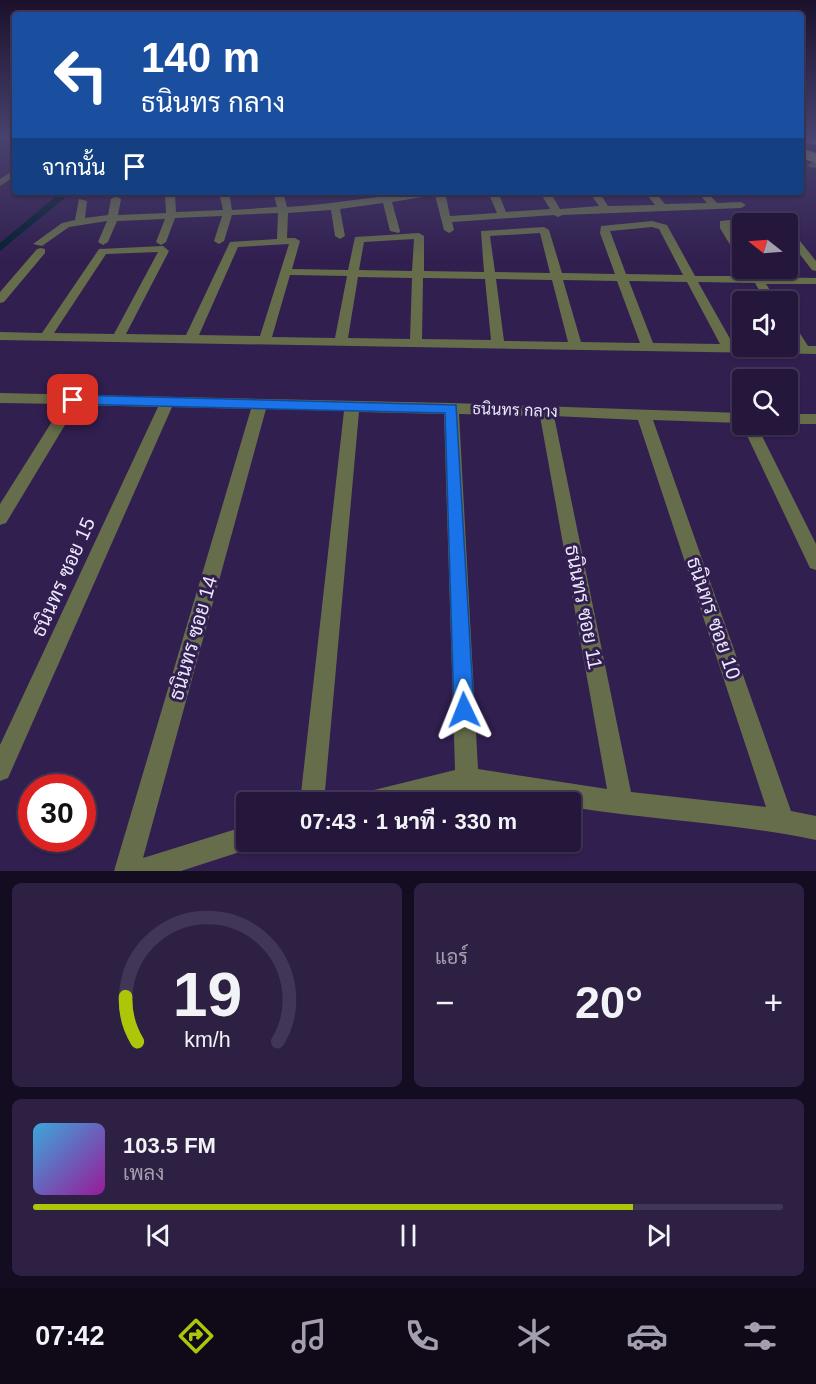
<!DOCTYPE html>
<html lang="th">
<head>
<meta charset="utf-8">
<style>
  body { margin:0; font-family:Arial,Sarabun,sans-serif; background:#2d2043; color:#f1f3f6; height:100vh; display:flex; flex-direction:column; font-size:22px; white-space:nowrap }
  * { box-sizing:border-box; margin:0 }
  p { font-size:20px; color:#a39faf }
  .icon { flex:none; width:33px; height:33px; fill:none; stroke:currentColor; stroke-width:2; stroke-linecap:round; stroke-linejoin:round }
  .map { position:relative; height:871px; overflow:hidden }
  .side { display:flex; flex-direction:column; gap:12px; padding:12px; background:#140d21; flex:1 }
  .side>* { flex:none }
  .guide { position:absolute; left:12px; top:12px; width:792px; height:183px; border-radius:6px; box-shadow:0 2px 4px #0004,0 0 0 2px #423656; background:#1a4fa0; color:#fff; overflow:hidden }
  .needle { width:39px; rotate:287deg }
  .tools { position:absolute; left:732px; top:213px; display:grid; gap:12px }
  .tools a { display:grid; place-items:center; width:66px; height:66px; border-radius:6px; background:#25173c; box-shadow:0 2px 4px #0004,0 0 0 2px #423656; font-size:30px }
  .speed { position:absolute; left:18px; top:774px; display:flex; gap:12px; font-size:30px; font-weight:700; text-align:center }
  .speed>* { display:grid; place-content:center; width:78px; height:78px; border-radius:50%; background:#25173c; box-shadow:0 2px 4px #0004,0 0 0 2px #423656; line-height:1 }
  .speed .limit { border:9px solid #d22; background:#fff; color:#111 }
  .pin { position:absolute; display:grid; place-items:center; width:51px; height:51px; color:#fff; margin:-26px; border-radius:12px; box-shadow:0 3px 9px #0006 }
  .me { position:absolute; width:66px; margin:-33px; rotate:358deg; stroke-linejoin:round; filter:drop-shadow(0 0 4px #0008) }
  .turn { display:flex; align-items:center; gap:21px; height:126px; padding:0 30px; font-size:27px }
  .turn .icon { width:78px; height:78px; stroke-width:2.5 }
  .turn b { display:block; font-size:42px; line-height:51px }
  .then { display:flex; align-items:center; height:57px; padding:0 30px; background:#0003; gap:12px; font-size:22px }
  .big { font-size:45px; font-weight:800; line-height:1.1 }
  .side .card { flex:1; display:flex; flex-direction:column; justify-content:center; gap:9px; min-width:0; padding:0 21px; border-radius:9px; background:#2d2043 }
  .side .dial { align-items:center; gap:0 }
  .dial svg { height:156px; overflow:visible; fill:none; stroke:#423656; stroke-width:7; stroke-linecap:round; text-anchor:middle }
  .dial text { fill:#f1f3f6; stroke:none }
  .song { display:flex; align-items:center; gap:18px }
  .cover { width:72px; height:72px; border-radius:9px; background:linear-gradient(135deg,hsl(200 70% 55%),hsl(300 70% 35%)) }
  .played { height:6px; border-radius:3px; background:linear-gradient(90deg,#aec60a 80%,#423656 80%) }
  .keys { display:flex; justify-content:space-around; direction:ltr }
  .heat { display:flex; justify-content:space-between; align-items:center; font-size:33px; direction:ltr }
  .side .tiles { flex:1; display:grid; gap:12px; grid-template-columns:1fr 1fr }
  .card:last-child { grid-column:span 2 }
  .trip { position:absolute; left:236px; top:792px; width:345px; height:60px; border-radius:6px; background:#25173c; box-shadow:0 2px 4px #0004,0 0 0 2px #423656; font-weight:800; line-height:60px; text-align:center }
  .menu { display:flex; height:96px; justify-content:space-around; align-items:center; background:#0f0918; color:#a39faf }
  .menu .icon { width:42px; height:42px }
  .menu .active { color:#aec60a }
  .menu b { font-size:27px; color:#f1f3f6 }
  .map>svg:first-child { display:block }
</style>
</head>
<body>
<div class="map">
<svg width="816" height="871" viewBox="0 0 816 871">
  <rect width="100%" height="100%" fill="#311f50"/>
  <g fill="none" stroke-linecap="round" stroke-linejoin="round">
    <path fill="#031f2f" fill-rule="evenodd" d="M61 192H72L0 251V243Z"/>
    <path fill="#666d4b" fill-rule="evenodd" d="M812 162H816V168L809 167 808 165Z
      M15 169V176L0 186V179Z
      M219 192H229L232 210 277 207 273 192H283L287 207C340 204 392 192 445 192L450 216 497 213 488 192H498L506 212 550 209 540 192H550L560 209 599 206 589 192H599L608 206 655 205 645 192H655L665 204 707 203 697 192H707L717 203 741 202 746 205 741 208 562 215 558 217 554 215 452 222 454 230 449 233 444 230 435 195 392 202 400 231 399 233 390 231 383 203 340 209 345 236 340 239 335 236 331 210 288 213 287 238H295L300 241 292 269 348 270 355 237 419 233 424 236V271L484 272 481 231 544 227 549 230 562 273 615 274 600 233 601 226 652 221 667 225 695 276H751L746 268H757L762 277 816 278V284H766L778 302H766L755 283 698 282 733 344 742 345V346L795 345 788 333V320L792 321 808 346H816V354L0 340V332L42 333 99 249 163 246 169 251 126 334 186 335 230 242 277 239 278 213 232 215 224 241 219 244 214 241 222 216 175 218 166 242 161 245 156 242 165 219 117 221 108 242 103 245 98 242 107 221 69 227 42 246 33 244 62 223 75 220 79 199 87 201 85 218 108 215 111 199 116 196 121 199 118 215 166 213 165 196 170 193 175 196 176 212 223 210ZM652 227 659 229 683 275 626 274 610 231ZM540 233 550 273 495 272 490 236ZM414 239 412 271 359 270 364 242ZM289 244 260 336 199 335 238 247ZM158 252 114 334 54 333 106 254ZM290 275 347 276 335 338 272 337ZM358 277 412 278 410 339 348 338ZM423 278 485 279 491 340 422 339ZM496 279 552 280 568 342 504 341ZM563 280 617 281 640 343 581 342ZM629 281 687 282 720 344 653 343Z
      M768 216 784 224 767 222 730 225 742 248V259L738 258 720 228V221Z
      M788 230 792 231 816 261V271L812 270 788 239Z
      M41 248 45 249V253L4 302 0 303V292L37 249Z
      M0 393 451 403 742 413V424H756L816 544V570L810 568 741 423 653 420 791 811 816 816V840C735 823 652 820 570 807V802H543L467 791 419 802H362L366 794 374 790 455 770 444 414 359 412 324 802H300L344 411 266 409 143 858 246 826V842H257L255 847 246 850 181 871H114L251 409 172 407 8 778 0 781V745L158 407 77 405 6 523 0 525V504L63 404 0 403ZM459 414 540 416 607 789 478 769ZM554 416 638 420 766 807 631 792Z
      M788 414H816V424H788Z"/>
    <path fill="#a0ae66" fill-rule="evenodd" d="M801 152 816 157V163L801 158Z"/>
    <path fill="#b6c771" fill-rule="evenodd" d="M801 138 816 139V145L801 141Z
      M801 148 816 153V159L801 154Z"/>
  </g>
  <linearGradient id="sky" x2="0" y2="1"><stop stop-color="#1b112c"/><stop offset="0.53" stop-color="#48426f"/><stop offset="1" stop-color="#48426f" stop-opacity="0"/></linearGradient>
  <rect width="816" height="260" fill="url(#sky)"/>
  <path fill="#1a73e8" stroke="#114b97" stroke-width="1.5" d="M73 395 456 405 474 710 471 717 464 719 457 717 454 710 445 413 73 404 66 400Z"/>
  <g text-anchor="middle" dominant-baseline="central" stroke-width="6" stroke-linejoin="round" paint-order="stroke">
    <g font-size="16" fill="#ece7fa" stroke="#311f50">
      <text transform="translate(515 410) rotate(2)">ธนินทร กลาง</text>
    </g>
    <g font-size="20" fill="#ece7fa" stroke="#311f50">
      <text transform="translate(63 577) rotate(-66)">ธนินทร ซอย 15</text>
      <text transform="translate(584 607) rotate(79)">ธนินทร ซอย 11</text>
      <text transform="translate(714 618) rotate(71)">ธนินทร ซอย 10</text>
      <text transform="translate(193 638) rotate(-74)">ธนินทร ซอย 14</text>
    </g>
  </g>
</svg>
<div class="tools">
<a><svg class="needle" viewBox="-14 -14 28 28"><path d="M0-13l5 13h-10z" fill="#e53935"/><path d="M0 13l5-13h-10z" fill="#a39faf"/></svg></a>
<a><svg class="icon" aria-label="sound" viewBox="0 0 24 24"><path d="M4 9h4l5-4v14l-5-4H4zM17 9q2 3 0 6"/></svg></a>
<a><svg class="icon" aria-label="search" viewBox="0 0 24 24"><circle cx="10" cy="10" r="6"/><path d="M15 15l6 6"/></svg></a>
</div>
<div class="speed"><div class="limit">30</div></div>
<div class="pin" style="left:73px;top:400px;background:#d93025"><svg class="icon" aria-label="arrive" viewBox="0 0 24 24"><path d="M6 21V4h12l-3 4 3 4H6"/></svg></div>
<svg class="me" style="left:464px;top:710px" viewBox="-20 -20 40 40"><path d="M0-17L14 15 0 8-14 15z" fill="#1a73e8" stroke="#fff" stroke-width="4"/></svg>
<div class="trip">07:43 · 1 นาที · 330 m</div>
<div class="guide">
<div class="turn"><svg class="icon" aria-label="left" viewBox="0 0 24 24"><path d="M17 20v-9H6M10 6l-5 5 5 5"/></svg><div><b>140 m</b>ธนินทร กลาง</div></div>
<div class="then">จากนั้น<svg class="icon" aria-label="arrive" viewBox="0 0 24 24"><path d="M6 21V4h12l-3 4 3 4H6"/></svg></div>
</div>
</div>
<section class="side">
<div class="tiles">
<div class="card dial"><svg viewBox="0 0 100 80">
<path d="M14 69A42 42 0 1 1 86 69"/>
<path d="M14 69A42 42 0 0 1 8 46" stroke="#aec60a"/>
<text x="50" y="56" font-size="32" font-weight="700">19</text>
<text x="50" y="72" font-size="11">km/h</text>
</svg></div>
<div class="card"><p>แอร์</p>
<div class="heat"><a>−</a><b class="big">20°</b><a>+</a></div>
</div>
<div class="card">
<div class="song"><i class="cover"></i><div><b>103.5 FM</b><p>เพลง</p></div></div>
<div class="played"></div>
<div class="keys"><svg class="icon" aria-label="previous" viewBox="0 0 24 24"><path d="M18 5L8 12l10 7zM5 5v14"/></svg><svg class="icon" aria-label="pause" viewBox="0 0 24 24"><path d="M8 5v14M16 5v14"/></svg><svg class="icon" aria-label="next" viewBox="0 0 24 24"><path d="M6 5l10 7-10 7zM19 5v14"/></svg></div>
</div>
</div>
</section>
<nav class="menu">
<b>07:42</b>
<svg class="icon active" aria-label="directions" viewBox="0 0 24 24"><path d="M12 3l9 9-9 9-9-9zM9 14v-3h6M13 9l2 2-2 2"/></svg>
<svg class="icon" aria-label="music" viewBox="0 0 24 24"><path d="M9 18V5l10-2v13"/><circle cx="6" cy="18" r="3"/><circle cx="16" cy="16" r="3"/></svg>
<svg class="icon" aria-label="phone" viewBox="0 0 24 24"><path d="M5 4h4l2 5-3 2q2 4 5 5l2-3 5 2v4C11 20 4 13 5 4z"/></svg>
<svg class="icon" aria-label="climate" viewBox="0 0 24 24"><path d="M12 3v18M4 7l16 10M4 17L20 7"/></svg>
<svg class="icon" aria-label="car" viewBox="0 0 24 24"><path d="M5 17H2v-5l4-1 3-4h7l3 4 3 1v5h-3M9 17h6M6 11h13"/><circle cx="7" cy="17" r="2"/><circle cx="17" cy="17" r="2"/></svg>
<svg class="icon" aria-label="filters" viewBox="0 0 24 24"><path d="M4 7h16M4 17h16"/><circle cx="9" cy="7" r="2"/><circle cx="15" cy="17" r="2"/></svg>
</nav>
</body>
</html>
